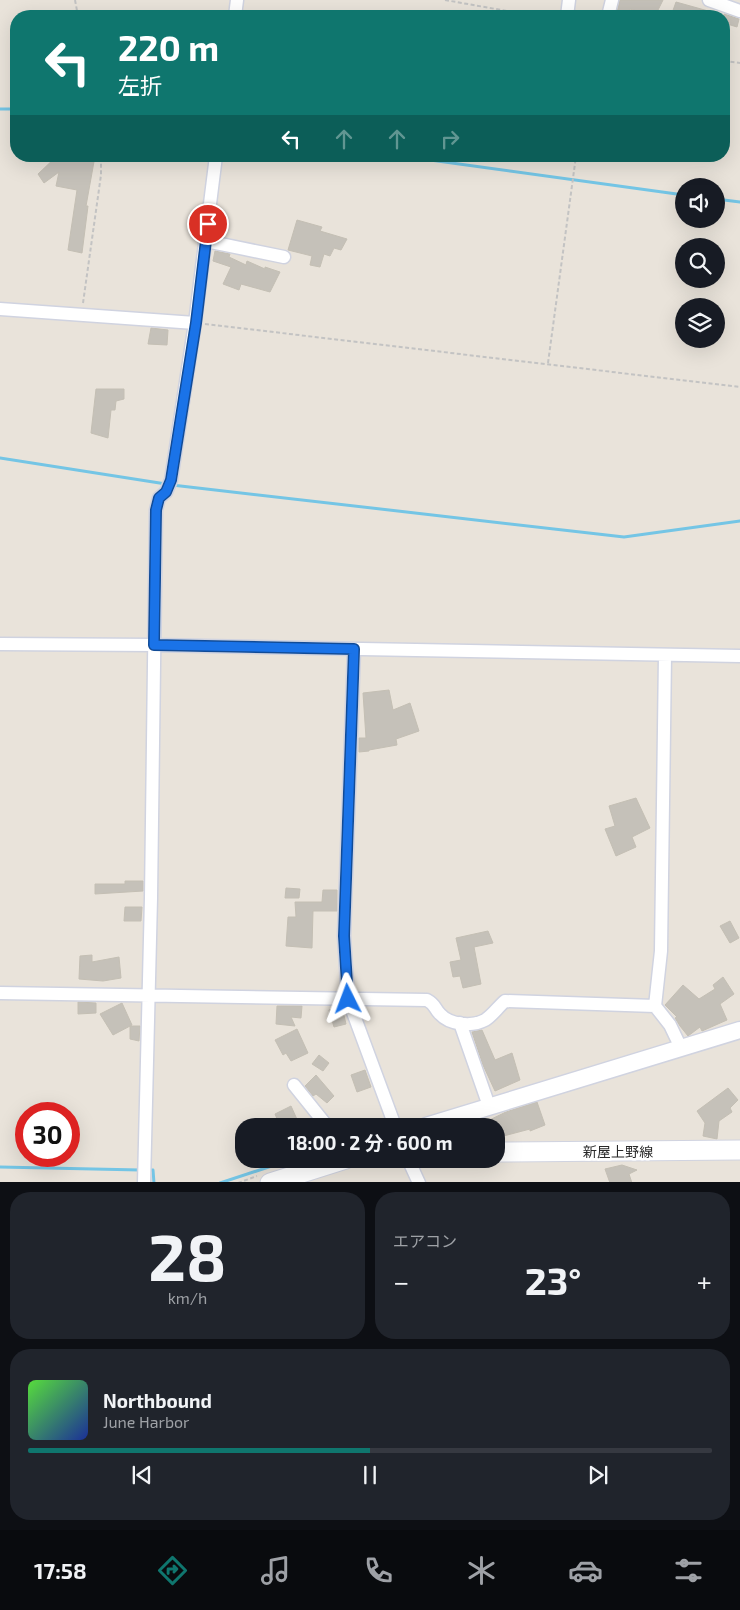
<!DOCTYPE html>
<html lang="ja">
<head>
<meta charset="utf-8">
<style>
  body { margin:0; font-family:"Exo 2","Noto Sans JP",sans-serif; background:#20242c; color:#f1f3f6; height:100vh; display:flex; flex-direction:column; font-size:19px; white-space:nowrap }
  * { box-sizing:border-box; margin:0 }
  p { font-size:16px; color:#9ea1a6 }
  .icon { flex:none; width:28px; height:28px; fill:none; stroke:currentColor; stroke-width:2; stroke-linecap:round; stroke-linejoin:round }
  .map { position:relative; height:1182px; overflow:hidden }
  .side { display:flex; flex-direction:column; gap:10px; padding:10px; background:#0d0f14; flex:1 }
  .side>* { flex:none }
  .hud { position:absolute; left:10px; top:10px; width:720px; height:152px; border-radius:20px; box-shadow:0 5px 20px #0002; background:#0f766e; color:#fff; overflow:hidden }
  .buttons { position:absolute; left:675px; top:178px; display:grid; gap:10px }
  .buttons a { display:grid; place-items:center; width:50px; height:50px; border-radius:50%; background:#171b24; box-shadow:0 5px 20px #0002; font-size:25px }
  .speed { position:absolute; left:15px; top:1102px; display:flex; gap:10px; font-size:25px; font-weight:700; text-align:center }
  .speed>* { display:grid; place-content:center; width:65px; height:65px; border-radius:50%; background:#171b24; box-shadow:0 5px 20px #0002; line-height:1 }
  .speed .limit { border:8px solid #d22; background:#fff; color:#111 }
  .pin { position:absolute; display:grid; place-items:center; width:42px; height:42px; color:#fff; margin:-21px; border:2px solid #fff; border-radius:50%; box-shadow:0 1px 5px #0007 }
  .me { position:absolute; width:55px; margin:-28px; rotate:357deg; stroke-linejoin:round; filter:drop-shadow(0 0 4px #0008) }
  .turn { display:flex; align-items:center; gap:18px; height:105px; padding:0 25px; font-size:22px }
  .turn .icon { width:65px; height:65px; stroke-width:2.5 }
  .turn b { display:block; font-size:35px; line-height:42px }
  .lanes { display:flex; align-items:center; height:48px; padding:0 25px; background:#0003; justify-content:center; gap:25px; direction:ltr }
  .lanes .off { opacity:.35 }
  .big { font-size:38px; font-weight:700; line-height:1.1 }
  .side .card { flex:1; display:flex; flex-direction:column; justify-content:center; gap:8px; min-width:0; padding:0 18px; border-radius:20px; background:#20242c }
  .side .dial { align-items:center; gap:0 }
  .dial b { font-size:65px; line-height:1 }
  .song { display:flex; align-items:center; gap:15px }
  .cover { width:60px; height:60px; border-radius:8px; background:linear-gradient(135deg,hsl(110 70% 55%),hsl(230 70% 35%)) }
  .played { height:5px; border-radius:2px; background:linear-gradient(90deg,#0f766e 50%,#363941 50%) }
  .keys { display:flex; justify-content:space-around; direction:ltr }
  .heat { display:flex; justify-content:space-between; align-items:center; font-size:28px; direction:ltr }
  .side .tiles { flex:1; display:grid; gap:10px; grid-template-columns:1fr 1fr }
  .card:last-child { grid-column:span 2 }
  .trip { position:absolute; left:235px; top:1118px; width:270px; height:50px; border-radius:20px; background:#171b24; box-shadow:0 5px 20px #0002; font-weight:700; line-height:50px; text-align:center }
  .tabs { display:flex; height:80px; justify-content:space-around; align-items:center; background:#090b0e; color:#9ea1a6 }
  .tabs .icon { width:35px; height:35px }
  .tabs .current { color:#0f766e }
  .tabs b { font-size:22px; color:#f1f3f6 }
  .map>svg:first-child { display:block }
</style>
</head>
<body>
<div class="map">
<svg width="740" height="1183" viewBox="0 0 740 1183">
  <rect width="100%" height="100%" fill="#e9e3da"/>
  <g fill="none" stroke-linecap="round" stroke-linejoin="round">
    <path stroke="#74c5e5" stroke-width="3" d="M0 109H16
      M401 156 684 195
      M716 199 740 202
      M0 458 166 484
      M172 485 624 537 740 521
      M0 1167 140 1170
      M146 1170H153L154 1183
      M220 1183 293 1159"/>
  </g>
  <path fill="#c5c1b9" stroke="#c4bfb4" d="M620 0H663L655 16 630 9 629 16H616Z
    M676 2 719 14V16H671Z
    M724 14 739 19 737 27 724 23Z
    M57 156H95L86 206H88L82 253 68 250 77 190 56 186 59 172 44 183 38 174Z
    M297 220 322 227 320 231 347 239 341 250 334 248 330 256 324 254 320 267 310 265 312 256 288 250Z
    M215 251 230 254 229 257 246 265 247 261 265 269V267L280 272 270 292 241 284 239 290 223 284 231 267 213 261Z
    M151 328 168 330 167 345 148 344Z
    M96 389H124V399L116 401 115 410H111L108 438 91 433Z
    M389 690 393 710 410 703 419 731 396 739 397 745 369 750V751L359 752V738H366L363 693Z
    M636 798 650 828 632 837 636 847 616 856 605 829 615 826 609 806Z
    M125 881H143V891L95 894V884H125Z
    M286 888 300 889 299 898H285Z
    M323 890H337V911H313L312 948 286 946 288 917H296L295 902H322Z
    M125 907H142L141 921H124Z
    M730 921 739 938 730 943 720 926Z
    M488 931 493 943 474 947 481 984 463 988 460 976 453 977 450 962 461 960 456 938Z
    M92 955V962L119 957 121 978 103 981 79 979 80 956Z
    M723 977 734 994 720 1004 727 1020 702 1031 700 1027 688 1036 680 1026 675 1018 677 1017 665 1005 683 985 699 999 715 989 713 985Z
    M78 1002 96 1003V1013L78 1014Z
    M122 1003 132 1025 113 1035 100 1014Z
    M277 1006H302L301 1018 291 1017 295 1026 276 1024Z
    M342 1007 346 1024 334 1027 329 1010Z
    M130 1026H140L139 1041 130 1039Z
    M297 1029 308 1053 291 1061 286 1053 283 1055 275 1040Z
    M482 1030 495 1060 512 1053 520 1080 495 1091 483 1065 472 1032Z
    M319 1055 329 1063 323 1071 312 1064Z
    M365 1070 371 1087 357 1092 351 1075Z
    M316 1075 334 1096 327 1103 316 1094 313 1096 305 1086Z
    M728 1088 738 1100 730 1108 732 1112 719 1121 717 1139 703 1136 705 1123 697 1111Z
    M537 1102 545 1125 530 1131V1129L496 1138V1126H477L506 1112Z
    M291 1106 300 1126H280L275 1114Z
    M622 1165 637 1170 629 1174 632 1183H610L605 1169Z"/>
  <g fill="none" stroke-linecap="round" stroke-linejoin="round">
    <defs>
      <path id="minor" d="M709 0 740 11
        M235 16 237 0
        M567 16 569 0
        M608 16 612 0
        M206 241 284 257
        M0 309 195 323
        M0 644 154 645 740 656
        M354 649 344 936 348 999 395 1126
        M0 993 427 1000C436 1005 434 1008 440 1014 450 1025 472 1027 485 1020 492 1016 498 1007 505 1001L655 1006 670 1025 681 1048
        M655 1006 661 951 665 655
        M460 1023 489 1106
        M294 1085 327 1126
        M408 1159 419 1183
        M144 1183 151 898 156 510 159 498 166 492 171 480 195 323 216 156"/>
      <path id="tertiary" d="M426 1126 740 1030"/>
      <path id="secondary" d="M496 1152 740 1150
        M270 1183 346 1159"/>
    </defs>
    <use href="#minor" stroke="#d0d3e0" stroke-width="15"/>
    <use href="#tertiary" stroke="#d0d3e0" stroke-width="19"/>
    <use href="#secondary" stroke="#d0d3e0" stroke-width="21"/>
    <path stroke="#c3c3c3" stroke-width="2" stroke-dasharray="4 2.5" stroke-linecap="butt" d="M75 0 78 16
      M445 0 524 14 555 16
      M724 61 740 63
      M83 303 101 175V156
      M205 324 740 387
      M548 363 576 156
      M422 1162 484 1161
      M359 1165 397 1163
      M238 1183 257 1176"/>
    <use href="#minor" stroke="#fff" stroke-width="12"/>
    <use href="#tertiary" stroke="#fff" stroke-width="16"/>
    <use href="#secondary" stroke="#fff" stroke-width="19"/>
  </g>
  <g fill="none" stroke-linecap="round" stroke-linejoin="round">
    <defs>
      <path id="route" d="M208 224 196 323 171 480 166 492 159 498 156 510 154 645 354 649 344 936 348 999"/>
    </defs>
    <use href="#route" stroke="#114b97" stroke-width="12"/>
    <use href="#route" stroke="#1a73e8" stroke-width="9"/>
  </g>
  <g text-anchor="middle" dominant-baseline="central" stroke-width="5" stroke-linejoin="round" paint-order="stroke">
    <g font-size="14" fill="#282828" stroke="#fff">
      <text x="618" y="1151">新屋上野線</text>
    </g>
  </g>
</svg>
<div class="buttons">
<a><svg class="icon" aria-label="sound" viewBox="0 0 24 24"><path d="M4 9h4l5-4v14l-5-4H4zM17 9q2 3 0 6"/></svg></a>
<a><svg class="icon" aria-label="search" viewBox="0 0 24 24"><circle cx="10" cy="10" r="6"/><path d="M15 15l6 6"/></svg></a>
<a><svg class="icon" aria-label="layers" viewBox="0 0 24 24"><path d="M12 4l9 5-9 5-9-5zM3 14l9 5 9-5"/></svg></a>
</div>
<div class="speed"><div class="limit">30</div></div>
<div class="pin" style="left:208px;top:224px;background:#d93025"><svg class="icon" aria-label="arrive" viewBox="0 0 24 24"><path d="M6 21V4h12l-3 4 3 4H6"/></svg></div>
<svg class="me" style="left:348px;top:999px" viewBox="-20 -20 40 40"><path d="M0-17L14 15 0 8-14 15z" fill="#1a73e8" stroke="#fff" stroke-width="4"/></svg>
<div class="trip">18:00 · 2 分 · 600 m</div>
<div class="hud">
<div class="turn"><svg class="icon" aria-label="left" viewBox="0 0 24 24"><path d="M17 20v-9H6M10 6l-5 5 5 5"/></svg><div><b>220 m</b>左折</div></div>
<div class="lanes"><svg class="icon" aria-label="left" viewBox="0 0 24 24"><path d="M17 20v-9H6M10 6l-5 5 5 5"/></svg><svg class="icon off" aria-label="ahead" viewBox="0 0 24 24"><path d="M12 20V5M6 11l6-6 6 6"/></svg><svg class="icon off" aria-label="ahead" viewBox="0 0 24 24"><path d="M12 20V5M6 11l6-6 6 6"/></svg><svg class="icon off" aria-label="right" viewBox="0 0 24 24"><path d="M7 20v-9h11M14 6l5 5-5 5"/></svg></div>
</div>
</div>
<section class="side">
<div class="tiles">
<div class="card dial"><b>28</b><p>km/h</p></div>
<div class="card"><p>エアコン</p>
<div class="heat"><a>−</a><b class="big">23°</b><a>+</a></div>
</div>
<div class="card">
<div class="song"><i class="cover"></i><div><b>Northbound</b><p>June Harbor</p></div></div>
<div class="played"></div>
<div class="keys"><svg class="icon" aria-label="previous" viewBox="0 0 24 24"><path d="M18 5L8 12l10 7zM5 5v14"/></svg><svg class="icon" aria-label="pause" viewBox="0 0 24 24"><path d="M8 5v14M16 5v14"/></svg><svg class="icon" aria-label="next" viewBox="0 0 24 24"><path d="M6 5l10 7-10 7zM19 5v14"/></svg></div>
</div>
</div>
</section>
<nav class="tabs">
<b>17:58</b>
<svg class="icon current" aria-label="directions" viewBox="0 0 24 24"><path d="M12 3l9 9-9 9-9-9zM9 14v-3h6M13 9l2 2-2 2"/></svg>
<svg class="icon" aria-label="music" viewBox="0 0 24 24"><path d="M9 18V5l10-2v13"/><circle cx="6" cy="18" r="3"/><circle cx="16" cy="16" r="3"/></svg>
<svg class="icon" aria-label="phone" viewBox="0 0 24 24"><path d="M5 4h4l2 5-3 2q2 4 5 5l2-3 5 2v4C11 20 4 13 5 4z"/></svg>
<svg class="icon" aria-label="climate" viewBox="0 0 24 24"><path d="M12 3v18M4 7l16 10M4 17L20 7"/></svg>
<svg class="icon" aria-label="car" viewBox="0 0 24 24"><path d="M5 17H2v-5l4-1 3-4h7l3 4 3 1v5h-3M9 17h6M6 11h13"/><circle cx="7" cy="17" r="2"/><circle cx="17" cy="17" r="2"/></svg>
<svg class="icon" aria-label="filters" viewBox="0 0 24 24"><path d="M4 7h16M4 17h16"/><circle cx="9" cy="7" r="2"/><circle cx="15" cy="17" r="2"/></svg>
</nav>
</body>
</html>
